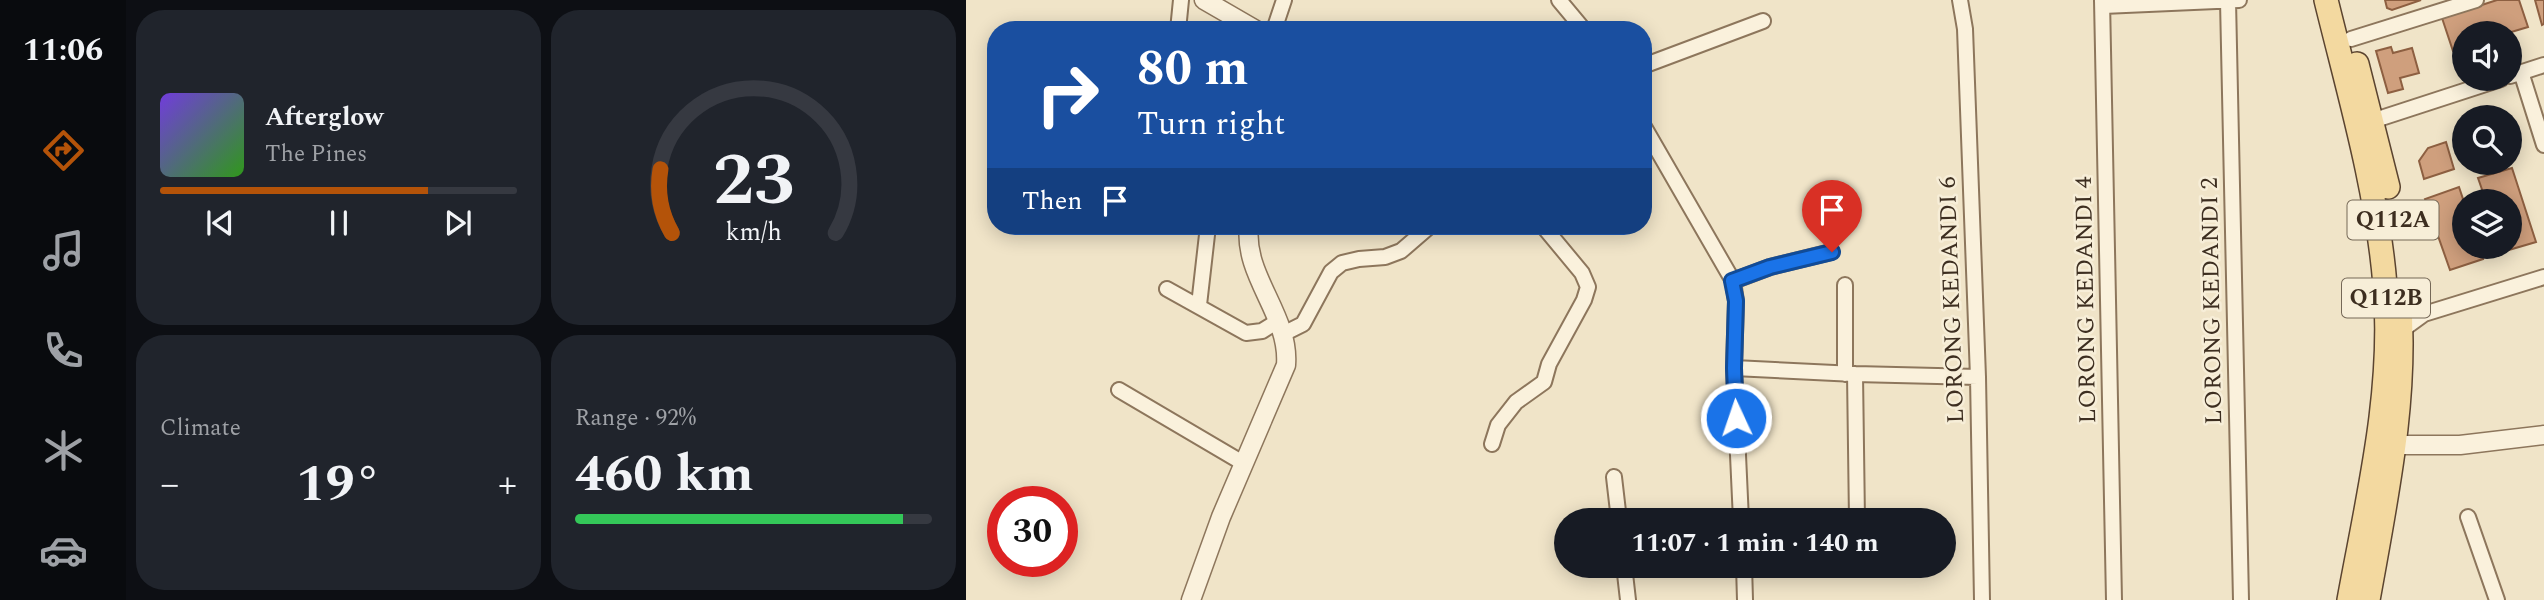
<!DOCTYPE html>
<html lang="en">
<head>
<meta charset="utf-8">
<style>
  body { margin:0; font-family:Spectral,serif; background:#20242c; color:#f1f3f6; height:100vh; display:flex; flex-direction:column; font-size:26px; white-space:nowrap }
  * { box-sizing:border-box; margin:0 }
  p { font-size:23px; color:#9ea1a6 }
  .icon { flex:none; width:38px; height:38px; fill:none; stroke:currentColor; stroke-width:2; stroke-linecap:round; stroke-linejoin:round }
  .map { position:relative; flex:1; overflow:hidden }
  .panel { display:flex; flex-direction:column; gap:10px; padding:10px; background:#0d0f14; width:840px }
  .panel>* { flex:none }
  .hud { position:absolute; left:21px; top:21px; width:665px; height:214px; border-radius:28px; box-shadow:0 4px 18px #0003; background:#1a4fa0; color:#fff; overflow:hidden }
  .fabs { position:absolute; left:1486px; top:21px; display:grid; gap:14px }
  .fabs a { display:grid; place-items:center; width:70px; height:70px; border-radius:50%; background:#171b24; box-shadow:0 4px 18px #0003; font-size:35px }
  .speed { position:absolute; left:21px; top:486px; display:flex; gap:14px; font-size:35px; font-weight:700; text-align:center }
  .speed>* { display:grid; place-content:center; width:91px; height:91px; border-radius:50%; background:#171b24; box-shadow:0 4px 18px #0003; line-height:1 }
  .speed .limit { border:10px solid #d22; background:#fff; color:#111 }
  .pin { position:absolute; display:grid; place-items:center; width:60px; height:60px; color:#fff; margin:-72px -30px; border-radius:50% 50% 50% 0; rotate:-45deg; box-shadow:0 0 7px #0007 }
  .pin .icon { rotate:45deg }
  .me { position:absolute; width:77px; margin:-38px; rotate:357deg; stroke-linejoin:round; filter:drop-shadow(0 0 5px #0008) }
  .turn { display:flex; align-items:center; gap:24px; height:147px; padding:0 35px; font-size:32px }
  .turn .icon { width:91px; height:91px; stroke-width:2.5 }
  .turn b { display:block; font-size:49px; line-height:60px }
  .then { display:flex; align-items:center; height:66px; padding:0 35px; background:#0003; gap:14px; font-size:26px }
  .big { font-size:52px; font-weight:700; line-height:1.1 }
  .panel .card { flex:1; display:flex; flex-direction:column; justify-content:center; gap:10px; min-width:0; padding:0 24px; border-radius:28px; background:#20242c }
  .panel .dial { align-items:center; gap:0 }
  .dial svg { height:182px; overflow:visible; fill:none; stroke:#363941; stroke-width:7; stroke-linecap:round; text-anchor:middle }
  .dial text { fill:#f1f3f6; stroke:none }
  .song { display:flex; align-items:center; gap:21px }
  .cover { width:84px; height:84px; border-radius:10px; background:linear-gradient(135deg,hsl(260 70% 55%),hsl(110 70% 35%)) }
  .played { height:7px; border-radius:4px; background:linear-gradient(90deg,#b45309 75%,#363941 75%) }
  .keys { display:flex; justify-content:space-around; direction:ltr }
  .heat { display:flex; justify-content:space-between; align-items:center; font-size:38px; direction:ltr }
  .charge { height:10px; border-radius:5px; background:linear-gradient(90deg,#34c759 92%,#363941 0) }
  .panel .tiles { flex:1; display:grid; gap:10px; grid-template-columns:repeat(2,1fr) }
  .trip { position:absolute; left:588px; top:508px; width:402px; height:70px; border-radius:35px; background:#171b24; box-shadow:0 4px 18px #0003; font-weight:700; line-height:70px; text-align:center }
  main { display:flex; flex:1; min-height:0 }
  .dock { display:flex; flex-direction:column; width:126px; justify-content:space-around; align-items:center; background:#090b0e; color:#9ea1a6 }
  .dock .icon { width:49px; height:49px }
  .dock .on { color:#b45309 }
  .dock b { font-size:32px; color:#f1f3f6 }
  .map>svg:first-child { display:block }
</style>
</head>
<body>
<main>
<nav class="dock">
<b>11:06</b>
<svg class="icon on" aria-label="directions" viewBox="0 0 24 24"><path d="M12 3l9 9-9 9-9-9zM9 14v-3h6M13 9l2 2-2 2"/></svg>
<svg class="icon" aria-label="music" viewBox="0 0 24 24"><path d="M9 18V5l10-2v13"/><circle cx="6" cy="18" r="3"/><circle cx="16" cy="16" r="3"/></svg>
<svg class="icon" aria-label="phone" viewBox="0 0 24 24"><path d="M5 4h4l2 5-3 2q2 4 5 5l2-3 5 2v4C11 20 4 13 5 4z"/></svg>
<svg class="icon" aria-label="climate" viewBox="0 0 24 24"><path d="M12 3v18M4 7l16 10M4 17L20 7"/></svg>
<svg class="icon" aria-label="car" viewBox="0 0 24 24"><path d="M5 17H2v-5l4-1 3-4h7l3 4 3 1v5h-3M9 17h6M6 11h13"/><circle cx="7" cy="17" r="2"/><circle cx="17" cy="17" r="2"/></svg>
</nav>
<section class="panel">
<div class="tiles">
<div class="card">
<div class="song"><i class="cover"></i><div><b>Afterglow</b><p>The Pines</p></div></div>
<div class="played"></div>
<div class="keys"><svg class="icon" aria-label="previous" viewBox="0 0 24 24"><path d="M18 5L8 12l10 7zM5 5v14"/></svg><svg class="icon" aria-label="pause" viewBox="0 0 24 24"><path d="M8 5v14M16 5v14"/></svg><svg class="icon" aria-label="next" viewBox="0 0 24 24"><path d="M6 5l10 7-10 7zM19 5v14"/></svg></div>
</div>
<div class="card dial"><svg viewBox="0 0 100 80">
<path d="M14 69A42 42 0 1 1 86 69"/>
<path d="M14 69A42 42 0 0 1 9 41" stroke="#b45309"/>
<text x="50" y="56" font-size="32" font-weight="700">23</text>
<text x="50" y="72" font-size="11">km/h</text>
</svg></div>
<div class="card"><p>Climate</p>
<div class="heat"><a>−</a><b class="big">19°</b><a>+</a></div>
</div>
<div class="card"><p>Range · 92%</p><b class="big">460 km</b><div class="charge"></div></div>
</div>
</section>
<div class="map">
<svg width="1578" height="600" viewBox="0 0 1578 600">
  <rect width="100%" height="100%" fill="#f0e4c8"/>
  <path fill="#cf9f7d" stroke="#8d5f41" stroke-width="2" d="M1419 0H1455L1426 10 1421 8Z
    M1531 0H1553L1562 27 1542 33H1498V48L1487 51 1476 18Z
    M1569 0H1578V24L1576 25Z
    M1425 47 1427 53 1446 48 1453 73 1434 78 1437 89 1422 93 1410 51Z
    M1480 142 1488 169 1458 179 1453 161 1462 148Z
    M1546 168 1570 242 1536 252 1534 247H1544V201H1520L1512 178Z
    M1493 187 1498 202V247H1513L1517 259 1484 270 1459 199Z"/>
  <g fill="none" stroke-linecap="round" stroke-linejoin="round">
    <defs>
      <path id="minor" d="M593 0 618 30
        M994 0 999 29 1012 377 1016 600
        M1136 0 1148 600
        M1262 1 1275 600
        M1137 6 1273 0
        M212 30 215 0
        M308 30 318 0
        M1385 39 1510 0
        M677 66 797 21
        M1555 72 1578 145
        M1544 76 1578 65
        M1406 121 1535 79
        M677 125 767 281 770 301 768 368 775 520
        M767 281 804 267 865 252
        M879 285V374
        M201 289 280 333 296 331 312 321
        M233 305 242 226
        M1436 330 1458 314 1578 277
        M317 334 337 324 365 272 376 263 393 259 419 257 435 251 464 226
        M768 368 889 374
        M153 390 277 463
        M526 444 532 425 550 402 578 382 583 364 618 300 622 287 616 273 577 226
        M648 477 653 520
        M1502 517 1531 600
        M891 520 889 374 1012 377
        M658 565 662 600
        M778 565 779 600"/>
      <path id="tertiary" d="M238 0 290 30
        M1429 445H1494L1578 435
        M225 600 255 517 320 365C324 315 277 276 283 226"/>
      <path id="primary" d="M1360 0C1383 94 1411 188 1419 285 1428 391 1402 496 1383 600
        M1391 64 1422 187
        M1402 600C1420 498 1442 398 1433 294"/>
    </defs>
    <use href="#minor" stroke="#8d765c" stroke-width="18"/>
    <use href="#tertiary" stroke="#8d765c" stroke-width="21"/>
    <use href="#primary" stroke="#5b4430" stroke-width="26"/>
    <use href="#minor" stroke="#faf1dc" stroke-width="14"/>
    <use href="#tertiary" stroke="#faf1dc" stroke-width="18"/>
    <use href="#primary" stroke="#f3d9a0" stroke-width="23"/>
  </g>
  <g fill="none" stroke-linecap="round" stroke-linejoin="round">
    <defs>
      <path id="route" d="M770 418 768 368 770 301 766 281 804 267 866 252"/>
    </defs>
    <use href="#route" stroke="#114b97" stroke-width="18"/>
    <use href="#route" stroke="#1a73e8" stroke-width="12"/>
  </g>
  <g text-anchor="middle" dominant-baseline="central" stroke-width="5" stroke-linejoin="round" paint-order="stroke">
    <g fill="#f7eed8" stroke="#756857" stroke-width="2">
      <rect x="1381.5" y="200.5" width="91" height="39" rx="5"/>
      <rect x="1376" y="278.5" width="88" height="39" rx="5"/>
    </g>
    <g font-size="23" font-weight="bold" fill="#3d2e20">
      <text x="1427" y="220">Q112A</text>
      <text x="1420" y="298">Q112B</text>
    </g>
    <g font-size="24" fill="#3d2e20" stroke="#f7eed8">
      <text transform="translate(986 300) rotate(-92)">LORONG KEDANDI 6</text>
      <text transform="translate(1120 300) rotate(-91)">LORONG KEDANDI 4</text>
      <text transform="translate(1246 301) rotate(-91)">LORONG KEDANDI 2</text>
    </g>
  </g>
</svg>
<div class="fabs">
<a><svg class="icon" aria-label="sound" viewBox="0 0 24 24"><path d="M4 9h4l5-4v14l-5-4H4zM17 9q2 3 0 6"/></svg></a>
<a><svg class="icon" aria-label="search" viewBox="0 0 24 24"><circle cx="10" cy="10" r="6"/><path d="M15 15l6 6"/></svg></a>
<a><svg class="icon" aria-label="layers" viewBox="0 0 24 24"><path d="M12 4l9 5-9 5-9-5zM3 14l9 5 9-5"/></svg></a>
</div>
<div class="speed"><div class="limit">30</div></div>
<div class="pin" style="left:866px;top:252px;background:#d93025"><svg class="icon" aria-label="arrive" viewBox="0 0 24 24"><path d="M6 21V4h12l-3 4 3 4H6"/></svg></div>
<svg class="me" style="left:770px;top:418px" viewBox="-20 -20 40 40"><circle r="17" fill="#1a73e8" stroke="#fff" stroke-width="3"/><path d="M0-11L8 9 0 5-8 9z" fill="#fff"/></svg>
<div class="trip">11:07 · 1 min · 140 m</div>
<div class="hud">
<div class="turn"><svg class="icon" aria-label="right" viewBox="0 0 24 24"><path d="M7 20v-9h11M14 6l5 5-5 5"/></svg><div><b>80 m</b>Turn right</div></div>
<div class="then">Then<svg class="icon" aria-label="arrive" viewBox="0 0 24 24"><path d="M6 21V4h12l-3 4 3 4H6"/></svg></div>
</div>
</div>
</main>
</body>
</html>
